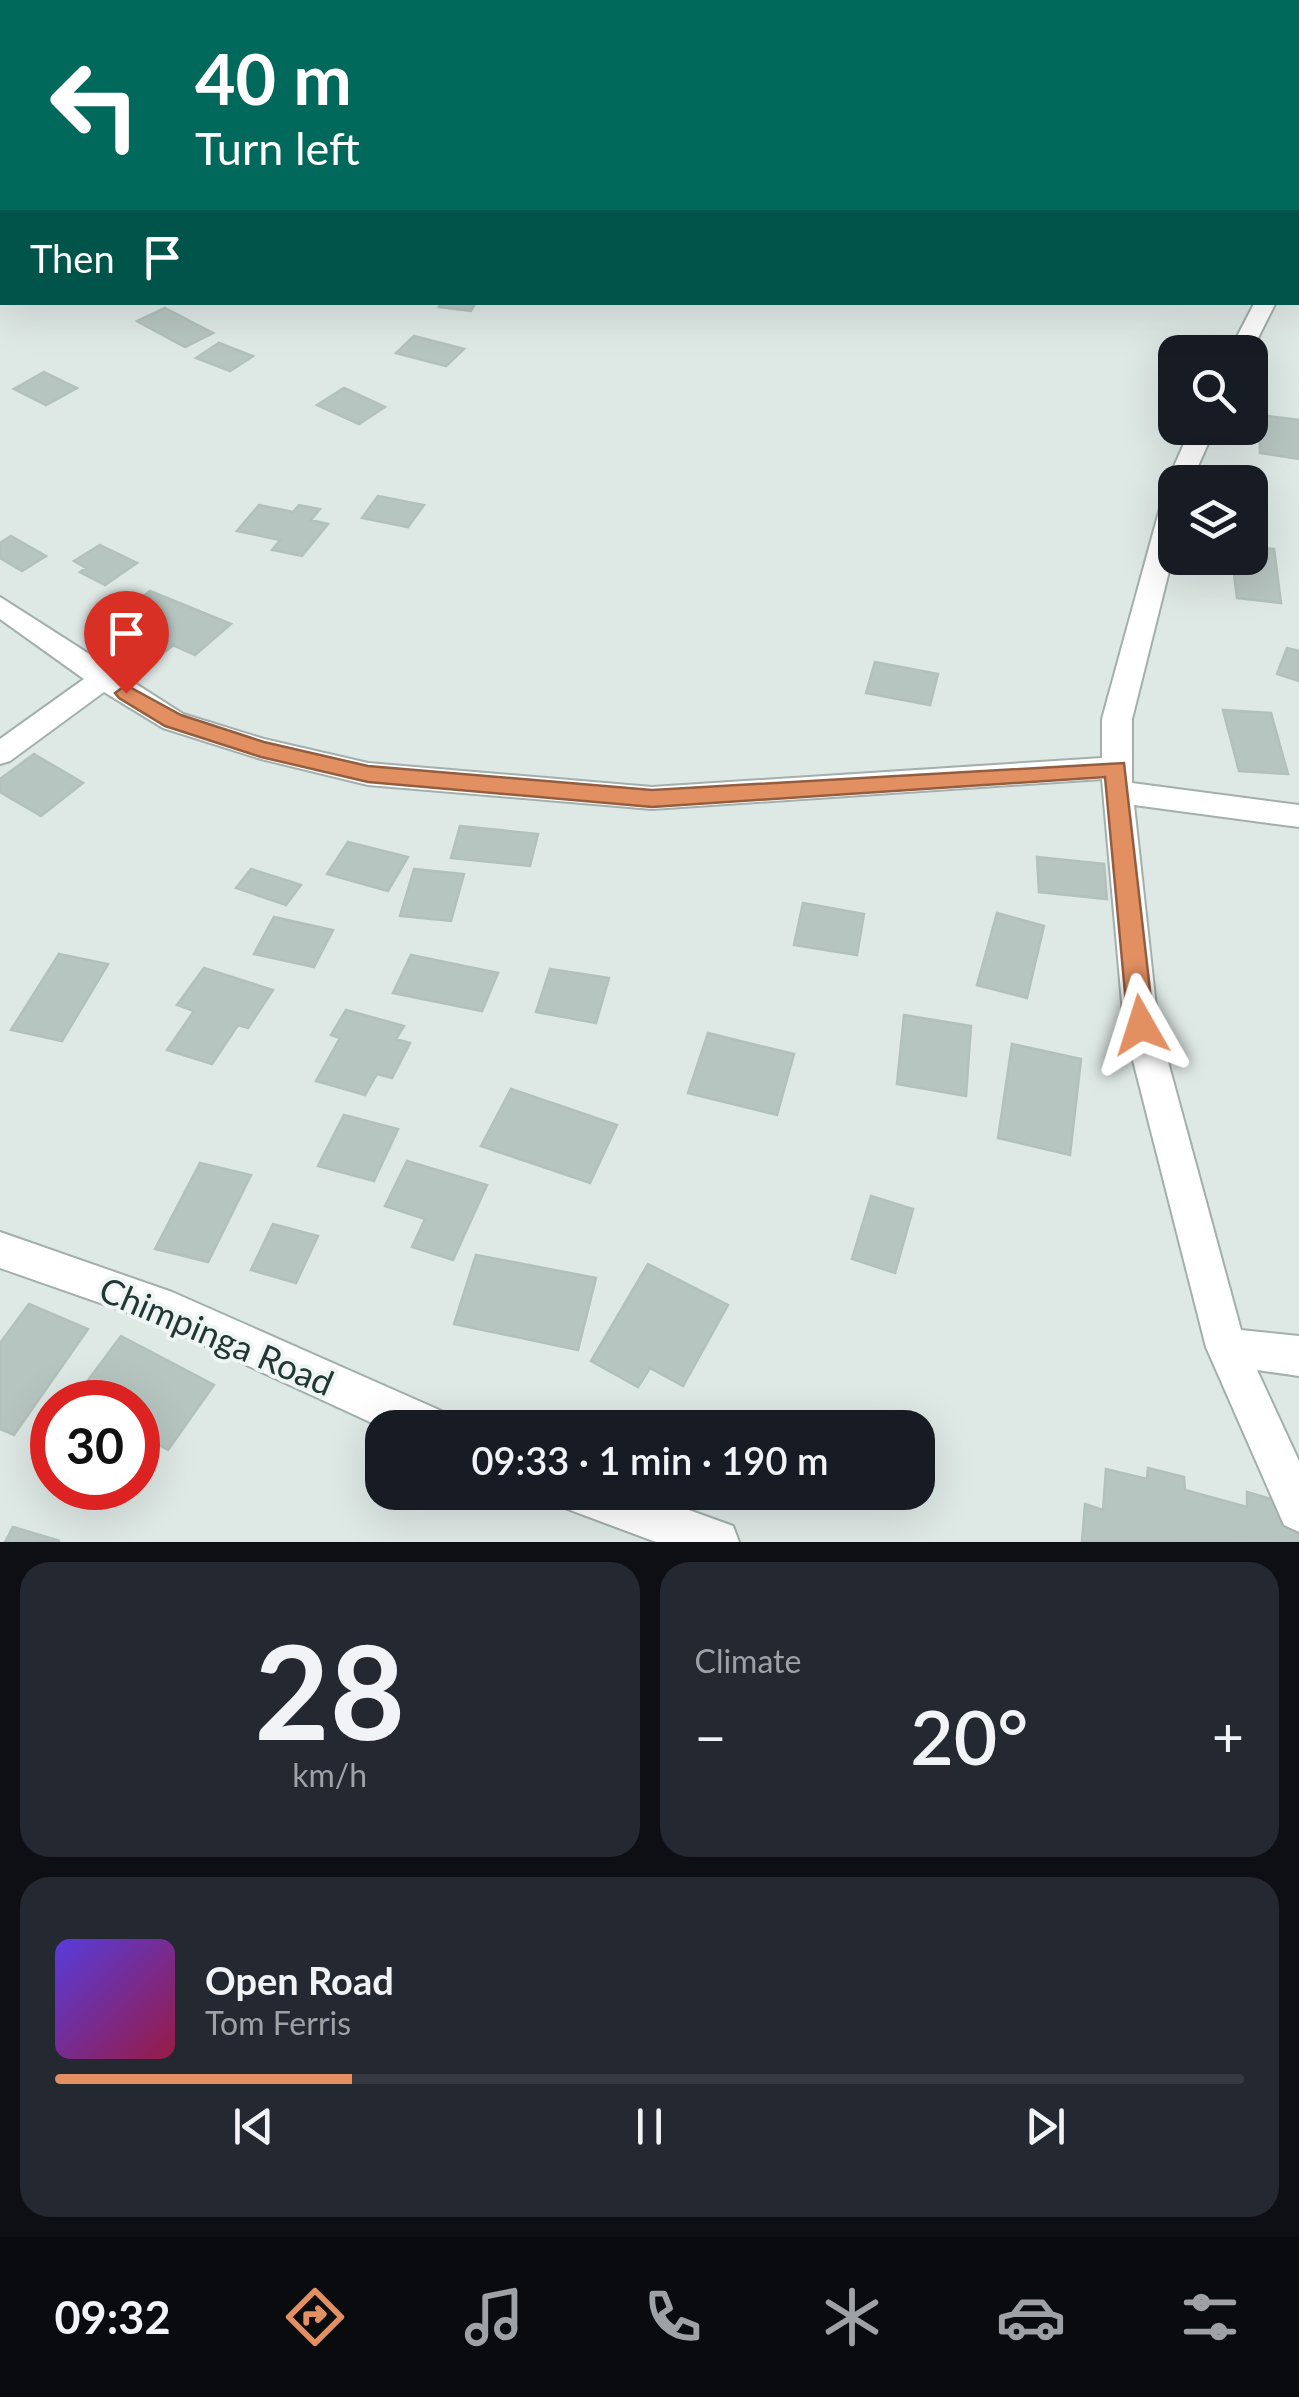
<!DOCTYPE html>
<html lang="en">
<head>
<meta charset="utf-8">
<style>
  body { margin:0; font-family:Lato,sans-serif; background:#242831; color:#f1f3f6; height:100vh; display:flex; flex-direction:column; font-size:38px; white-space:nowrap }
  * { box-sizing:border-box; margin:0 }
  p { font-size:32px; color:#9ea1a6 }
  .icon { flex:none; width:55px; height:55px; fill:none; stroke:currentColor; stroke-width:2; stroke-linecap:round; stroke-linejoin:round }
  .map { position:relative; height:1542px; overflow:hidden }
  .drawer { display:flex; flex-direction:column; gap:20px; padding:20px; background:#0d0f14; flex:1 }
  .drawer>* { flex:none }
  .hud { position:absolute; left:0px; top:0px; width:1300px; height:305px; box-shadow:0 10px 40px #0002; background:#00695c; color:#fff; overflow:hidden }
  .tools { position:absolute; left:1158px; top:335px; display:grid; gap:20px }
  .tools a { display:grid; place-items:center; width:110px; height:110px; border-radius:20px; background:#171b24; box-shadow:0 10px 40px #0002; font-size:50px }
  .speed { position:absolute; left:30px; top:1380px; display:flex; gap:20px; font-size:50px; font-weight:700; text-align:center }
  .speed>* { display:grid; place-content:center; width:130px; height:130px; border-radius:50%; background:#171b24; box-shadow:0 10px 40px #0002; line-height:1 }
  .speed .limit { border:15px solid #d22; background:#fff; color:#111 }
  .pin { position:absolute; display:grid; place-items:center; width:85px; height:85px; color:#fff; margin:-102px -42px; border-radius:50% 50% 50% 0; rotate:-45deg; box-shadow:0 0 10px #0007 }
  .pin .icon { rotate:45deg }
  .me { position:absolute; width:110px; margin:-55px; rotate:354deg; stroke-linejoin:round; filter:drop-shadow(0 0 8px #0008) }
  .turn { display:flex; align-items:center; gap:35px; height:210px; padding:0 30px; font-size:45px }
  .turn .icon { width:130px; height:130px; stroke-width:2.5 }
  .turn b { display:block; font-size:70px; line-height:85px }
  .then { display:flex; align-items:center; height:95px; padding:0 30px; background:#0003; gap:20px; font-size:38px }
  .big { font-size:75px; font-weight:600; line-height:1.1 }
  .drawer .widget { flex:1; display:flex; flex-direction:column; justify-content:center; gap:15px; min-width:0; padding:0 35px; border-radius:30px; background:#242831 }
  .drawer .dial { align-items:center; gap:0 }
  .dial b { font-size:130px; line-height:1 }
  .song { display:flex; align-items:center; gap:30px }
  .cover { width:120px; height:120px; border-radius:15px; background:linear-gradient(135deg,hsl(250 70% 55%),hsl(340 70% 35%)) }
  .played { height:10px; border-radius:5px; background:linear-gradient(90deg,#e29062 25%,#363941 25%) }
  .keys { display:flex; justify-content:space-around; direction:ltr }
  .heat { display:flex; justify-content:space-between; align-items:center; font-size:55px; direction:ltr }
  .drawer .tiles { flex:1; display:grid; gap:20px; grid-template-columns:1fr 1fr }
  .widget:last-child { grid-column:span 2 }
  .trip { position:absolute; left:365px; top:1410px; width:570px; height:100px; border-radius:30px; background:#171b24; box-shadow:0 10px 40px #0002; font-weight:600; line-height:100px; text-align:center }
  .tab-bar { display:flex; height:160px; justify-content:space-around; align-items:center; background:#090b0e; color:#9ea1a6 }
  .tab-bar .icon { width:70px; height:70px }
  .tab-bar .selected { color:#e29062 }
  .tab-bar b { font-size:45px; color:#f1f3f6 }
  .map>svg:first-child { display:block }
</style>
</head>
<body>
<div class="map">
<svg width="1299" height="1542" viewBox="0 0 1299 1542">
  <rect width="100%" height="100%" fill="#dee8e5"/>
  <path fill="#b7c5c1" stroke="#b2c1bc" stroke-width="2.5" d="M442 302H476L471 311 439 307Z
    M165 308 213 333 185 347 137 321Z
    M414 336 464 349 446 366 396 353Z
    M219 343 253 356 230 371 196 358Z
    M44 372 77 388 46 405 14 389Z
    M344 388 385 407 359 424 317 405Z
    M1259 415 1299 420V459L1260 453Z
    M378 496 424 505 408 527 362 518Z
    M259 505 293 512 299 505 320 509 311 520 328 524 302 556 272 550 280 540 237 531Z
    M11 536 46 556 22 571 0 558V543Z
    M100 545 137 563 105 585 80 572 86 568 74 561Z
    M1250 547 1274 549 1281 603 1237 598 1232 558H1250Z
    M150 591 231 624 195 655 173 645 158 658 111 637 126 625 113 620Z
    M1287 648 1299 651V681L1277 674Z
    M875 662 938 674 930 705 866 693Z
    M1223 710 1271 713 1288 774 1239 771Z
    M34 754 83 783 41 816 0 792V779Z
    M460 826 538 834 530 866 451 858Z
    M348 842 408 857 388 891 327 874Z
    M1037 857 1104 864 1107 899 1039 892Z
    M251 869 301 885 286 905 236 888Z
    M414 869 464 874 451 921 400 916Z
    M803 903 864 914 857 955 794 945Z
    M997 913 1044 926 1027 998 977 985Z
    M274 917 333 930 314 967 254 954Z
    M59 954 108 964 62 1041 11 1030Z
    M411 955 498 973 482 1011 393 993Z
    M204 968 273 990 248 1028 238 1025 212 1064 167 1050 194 1011 177 1005Z
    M550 969 609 978 596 1023 536 1012Z
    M346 1010 404 1026 396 1039 410 1043 392 1078 377 1074 365 1095 316 1081 340 1038 331 1035Z
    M904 1015 971 1026 966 1096 897 1084Z
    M708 1033 794 1054 777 1115 688 1093Z
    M1012 1044 1081 1059 1070 1155 998 1138Z
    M511 1089 617 1125 590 1183 481 1146Z
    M344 1115 398 1129 374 1181 318 1166Z
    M407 1161 487 1185 453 1260 412 1247 425 1219 385 1206Z
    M200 1163 251 1175 208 1262 155 1249Z
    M871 1196 913 1209 895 1273 852 1259Z
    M273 1224 318 1236 296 1283 251 1270Z
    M476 1255 596 1278 578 1350 454 1324Z
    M648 1264 728 1305 683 1386 650 1368 638 1387 591 1361Z
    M29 1304 88 1329 14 1435 0 1429V1343Z
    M121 1336 214 1385 168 1450 138 1434V1402L74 1399Z
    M1148 1468 1184 1477 1185 1490 1247 1507V1492L1281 1502V1520L1299 1524V1542L1082 1541 1085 1504 1103 1510 1106 1469 1147 1479Z
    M13 1527 60 1541 5 1542Z"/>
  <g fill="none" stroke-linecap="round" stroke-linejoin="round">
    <defs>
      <path id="street" d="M0 70H2V80H0Z
        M1255 302H1276L1250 354 1229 352Z
        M1191 428H1215L1191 482H1175V488L1170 487 1167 482Z
        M1175 490V547L1132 719V783L1299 805V827L1134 805 1158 1025 1241 1330 1299 1336V1376L1257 1370 1299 1461V1532L1284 1525 1206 1347 1124 1025 1102 779 652 809 368 785 261 759 163 728 104 692 10 761 0 764V739L84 679 0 619V597L183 714 264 739 368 763 652 787 1102 758V719L1163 497Z
        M0 1232 172 1292 446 1413 452 1428H383L149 1320 0 1268Z
        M556 1492H639L733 1526 739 1542H656L562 1507Z"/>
    </defs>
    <use href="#street" stroke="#a2afac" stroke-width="4"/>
    <use href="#street" fill="#fff" fill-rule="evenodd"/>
  </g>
  <path fill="#e29062" stroke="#935e40" stroke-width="2.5" d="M126 685 181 715 264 742 368 766 652 790 1124 763 1154 1025 1151 1033 1141 1036 1132 1033 1128 1025 1105 777 652 807 368 782 261 757 165 726 119 698 115 693Z"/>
  <g text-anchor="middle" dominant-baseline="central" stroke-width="8" stroke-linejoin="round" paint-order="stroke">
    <g font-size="35" fill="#223633" stroke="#eef5f3">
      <text transform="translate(217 1335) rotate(23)">Chimpinga Road</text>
    </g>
  </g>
</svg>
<div class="tools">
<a><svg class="icon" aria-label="search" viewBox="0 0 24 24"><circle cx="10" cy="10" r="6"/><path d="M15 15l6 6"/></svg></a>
<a><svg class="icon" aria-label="layers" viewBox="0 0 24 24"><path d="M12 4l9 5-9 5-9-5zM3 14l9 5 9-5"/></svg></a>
</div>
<div class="speed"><div class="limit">30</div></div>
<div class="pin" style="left:126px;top:693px;background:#d93025"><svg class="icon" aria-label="arrive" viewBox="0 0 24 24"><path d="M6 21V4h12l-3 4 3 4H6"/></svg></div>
<svg class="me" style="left:1141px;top:1025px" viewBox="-20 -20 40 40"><path d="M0-17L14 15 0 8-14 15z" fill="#e29062" stroke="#fff" stroke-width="4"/></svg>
<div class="trip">09:33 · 1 min · 190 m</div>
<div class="hud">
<div class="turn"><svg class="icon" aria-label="left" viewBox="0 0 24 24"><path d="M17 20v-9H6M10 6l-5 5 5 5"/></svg><div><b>40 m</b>Turn left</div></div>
<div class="then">Then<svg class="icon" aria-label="arrive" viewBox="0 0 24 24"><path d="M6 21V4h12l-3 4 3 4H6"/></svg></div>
</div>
</div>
<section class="drawer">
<div class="tiles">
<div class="widget dial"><b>28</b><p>km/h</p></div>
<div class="widget"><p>Climate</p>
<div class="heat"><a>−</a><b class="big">20°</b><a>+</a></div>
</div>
<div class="widget">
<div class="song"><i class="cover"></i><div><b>Open Road</b><p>Tom Ferris</p></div></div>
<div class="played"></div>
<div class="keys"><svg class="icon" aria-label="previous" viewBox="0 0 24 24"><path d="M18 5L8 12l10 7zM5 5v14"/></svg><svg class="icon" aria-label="pause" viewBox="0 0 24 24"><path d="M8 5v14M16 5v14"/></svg><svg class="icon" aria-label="next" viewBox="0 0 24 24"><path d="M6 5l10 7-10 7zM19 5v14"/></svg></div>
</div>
</div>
</section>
<nav class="tab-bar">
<b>09:32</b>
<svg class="icon selected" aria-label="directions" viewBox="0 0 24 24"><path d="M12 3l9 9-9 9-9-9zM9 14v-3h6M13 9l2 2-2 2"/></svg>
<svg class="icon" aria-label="music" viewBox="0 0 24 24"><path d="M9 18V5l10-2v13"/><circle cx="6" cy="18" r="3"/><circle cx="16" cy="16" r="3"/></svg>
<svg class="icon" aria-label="phone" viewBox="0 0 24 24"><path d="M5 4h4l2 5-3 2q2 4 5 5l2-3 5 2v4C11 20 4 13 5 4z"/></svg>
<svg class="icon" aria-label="climate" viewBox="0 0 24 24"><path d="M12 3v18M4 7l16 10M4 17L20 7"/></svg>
<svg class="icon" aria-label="car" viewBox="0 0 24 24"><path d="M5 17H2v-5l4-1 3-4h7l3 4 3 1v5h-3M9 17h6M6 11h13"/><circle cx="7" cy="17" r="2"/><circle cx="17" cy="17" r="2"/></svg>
<svg class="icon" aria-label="filters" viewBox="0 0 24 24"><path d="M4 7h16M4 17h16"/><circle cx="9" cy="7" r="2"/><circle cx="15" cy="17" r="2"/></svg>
</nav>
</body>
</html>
